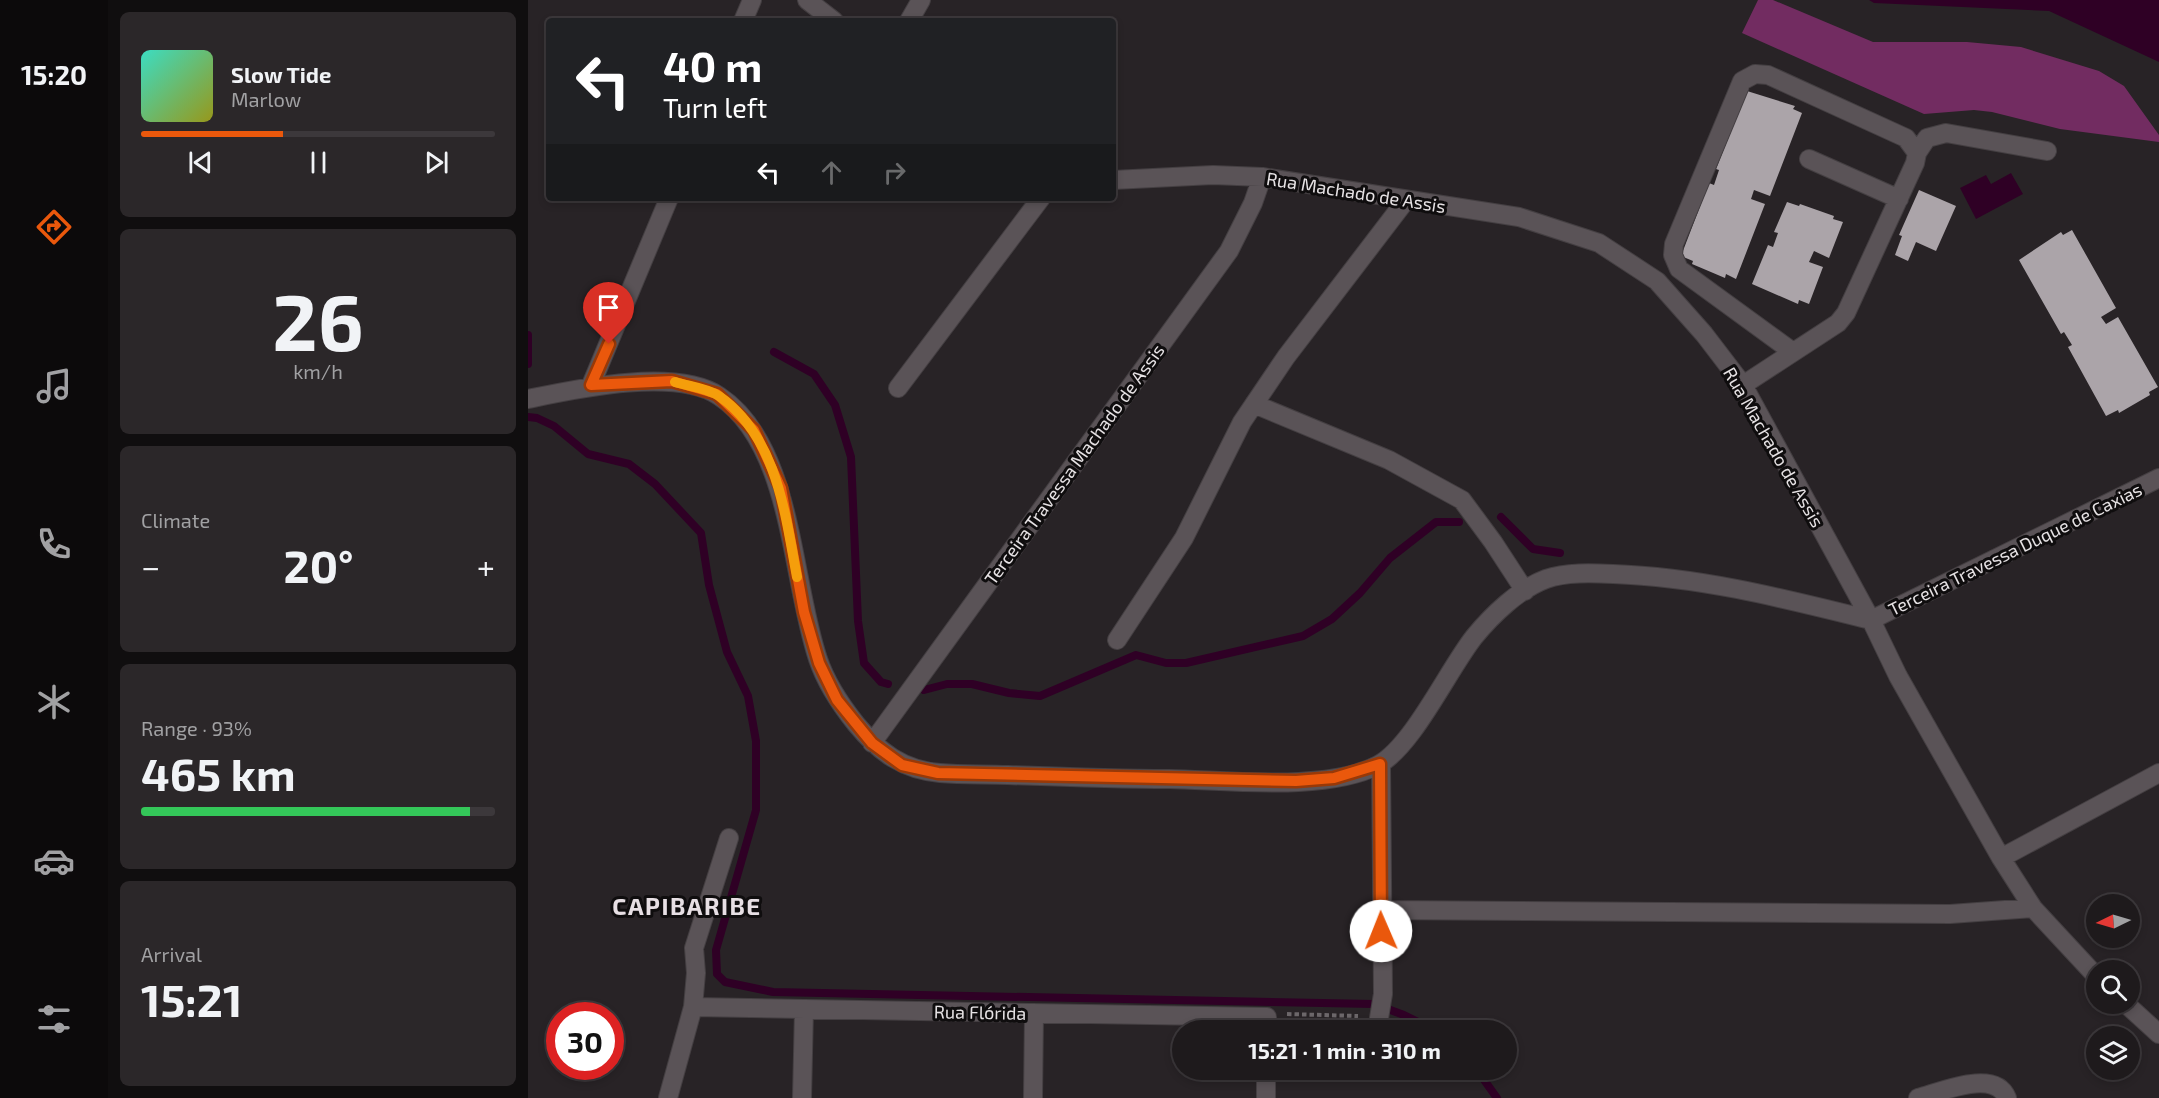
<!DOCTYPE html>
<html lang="en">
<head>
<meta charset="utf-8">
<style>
  body { margin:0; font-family:"Exo 2",sans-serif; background:#2b2729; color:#f1f3f6; height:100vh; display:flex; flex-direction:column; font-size:22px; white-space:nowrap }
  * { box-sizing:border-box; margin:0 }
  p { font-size:20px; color:#a1a1a3 }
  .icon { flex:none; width:33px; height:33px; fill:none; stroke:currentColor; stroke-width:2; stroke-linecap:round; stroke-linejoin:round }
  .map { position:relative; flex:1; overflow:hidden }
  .panel { display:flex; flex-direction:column; gap:12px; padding:12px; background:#100e0f; width:420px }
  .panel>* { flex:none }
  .banner { position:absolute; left:18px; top:18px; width:570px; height:183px; border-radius:6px; box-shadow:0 3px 9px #0003,0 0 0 2px #3c383b; background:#202124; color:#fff; overflow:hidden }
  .needle { width:39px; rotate:265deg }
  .buttons { position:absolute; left:1558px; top:894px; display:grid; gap:12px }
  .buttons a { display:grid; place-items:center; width:54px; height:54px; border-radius:50%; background:#1e1a1c; box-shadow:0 3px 9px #0003,0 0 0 2px #3c383b; font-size:30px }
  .speed { position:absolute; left:18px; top:1002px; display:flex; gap:12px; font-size:30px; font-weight:700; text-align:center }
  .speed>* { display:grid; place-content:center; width:78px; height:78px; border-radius:50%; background:#1e1a1c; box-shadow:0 3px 9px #0003,0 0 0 2px #3c383b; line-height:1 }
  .speed .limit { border:9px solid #d22; background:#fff; color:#111 }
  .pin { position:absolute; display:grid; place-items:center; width:51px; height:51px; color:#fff; margin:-62px -26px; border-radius:50% 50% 50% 0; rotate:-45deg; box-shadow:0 0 6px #0007 }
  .pin .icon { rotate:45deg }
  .me { position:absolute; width:66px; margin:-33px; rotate:359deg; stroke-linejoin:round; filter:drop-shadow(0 0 4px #0008) }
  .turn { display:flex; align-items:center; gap:21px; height:126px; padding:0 18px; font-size:27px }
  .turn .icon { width:78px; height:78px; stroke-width:2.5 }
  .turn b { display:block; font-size:42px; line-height:51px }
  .lanes { display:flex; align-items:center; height:57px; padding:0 18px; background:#0003; justify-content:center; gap:30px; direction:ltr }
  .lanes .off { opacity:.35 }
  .big { font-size:45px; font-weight:700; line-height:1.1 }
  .panel .tile { flex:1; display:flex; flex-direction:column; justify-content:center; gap:9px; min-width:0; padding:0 21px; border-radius:9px; background:#2b2729 }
  .panel .dial { align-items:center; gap:0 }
  .dial b { font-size:78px; line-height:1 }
  .song { display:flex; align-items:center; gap:18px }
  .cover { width:72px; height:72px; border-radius:9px; background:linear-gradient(135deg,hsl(170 70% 55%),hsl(60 70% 35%)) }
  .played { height:6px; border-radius:3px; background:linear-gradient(90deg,#ea580c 40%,#3c383b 40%) }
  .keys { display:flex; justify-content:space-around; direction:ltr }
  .heat { display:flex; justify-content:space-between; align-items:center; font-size:33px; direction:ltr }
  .charge { height:9px; border-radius:4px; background:linear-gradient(90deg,#34c759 93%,#3c383b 0) }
  .trip { position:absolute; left:644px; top:1020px; width:345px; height:60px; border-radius:30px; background:#1e1a1c; box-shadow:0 3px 9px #0003,0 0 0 2px #3c383b; font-weight:700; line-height:60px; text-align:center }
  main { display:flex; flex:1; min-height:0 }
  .tabs { display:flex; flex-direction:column; width:108px; justify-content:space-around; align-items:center; background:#0c0a0b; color:#a1a1a3 }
  .tabs .icon { width:42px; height:42px }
  .tabs .current { color:#ea580c }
  .tabs b { font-size:27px; color:#f1f3f6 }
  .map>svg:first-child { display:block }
</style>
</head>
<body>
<main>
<nav class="tabs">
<b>15:20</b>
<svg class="icon current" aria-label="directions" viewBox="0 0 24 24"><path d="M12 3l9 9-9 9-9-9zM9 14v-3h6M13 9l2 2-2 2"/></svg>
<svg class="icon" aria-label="music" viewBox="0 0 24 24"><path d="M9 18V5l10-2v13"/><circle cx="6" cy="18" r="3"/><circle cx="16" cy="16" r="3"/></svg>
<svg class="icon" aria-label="phone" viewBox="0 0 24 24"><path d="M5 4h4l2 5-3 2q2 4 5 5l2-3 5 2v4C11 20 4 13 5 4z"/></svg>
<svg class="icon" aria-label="climate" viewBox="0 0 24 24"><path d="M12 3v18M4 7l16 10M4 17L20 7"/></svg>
<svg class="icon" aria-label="car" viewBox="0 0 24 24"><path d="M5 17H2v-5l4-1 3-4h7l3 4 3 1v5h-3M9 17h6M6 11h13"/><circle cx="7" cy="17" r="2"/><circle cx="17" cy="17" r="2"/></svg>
<svg class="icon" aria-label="filters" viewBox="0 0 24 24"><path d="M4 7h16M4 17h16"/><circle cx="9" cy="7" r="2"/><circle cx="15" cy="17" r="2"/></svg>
</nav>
<section class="panel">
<div class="tile">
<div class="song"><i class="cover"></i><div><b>Slow Tide</b><p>Marlow</p></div></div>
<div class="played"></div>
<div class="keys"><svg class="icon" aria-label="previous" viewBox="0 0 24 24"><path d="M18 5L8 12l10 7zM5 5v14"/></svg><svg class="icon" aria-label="pause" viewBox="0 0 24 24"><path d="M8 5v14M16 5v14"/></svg><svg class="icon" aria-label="next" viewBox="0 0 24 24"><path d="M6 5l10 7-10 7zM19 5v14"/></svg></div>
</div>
<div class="tile dial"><b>26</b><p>km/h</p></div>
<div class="tile"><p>Climate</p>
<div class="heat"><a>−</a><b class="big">20°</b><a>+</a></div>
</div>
<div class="tile"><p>Range · 93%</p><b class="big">465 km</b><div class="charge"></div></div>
<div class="tile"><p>Arrival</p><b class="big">15:21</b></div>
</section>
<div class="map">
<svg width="1631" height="1098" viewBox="0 0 1631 1098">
  <rect width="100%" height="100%" fill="#282326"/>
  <path fill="#722c61" d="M1230 0H1245L1345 42H1439L1493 47 1571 71 1596 86 1631 135V142L1532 129 1464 112 1446 110 1396 114 1214 33Z"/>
  <path fill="#2f0025" d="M1341 0H1631V62L1521 11 1346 3Z
    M1483 173 1495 194 1448 219 1432 188 1458 175 1463 184Z"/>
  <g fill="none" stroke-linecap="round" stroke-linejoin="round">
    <path stroke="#2f0025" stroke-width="8" d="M0 335V364
      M246 352 286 374 307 405 323 457 330 621 336 663 353 682 360 684
      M0 417 9 418 26 426 60 454 101 464 127 484 173 533 181 585 199 652 220 696 228 741V810L188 950 189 974 197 982 245 992 846 1004 876 1015 906 1030
      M973 517 1005 549 1032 553
      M396 690 419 684H444L481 693 512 696 608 655 638 663H658L775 636 804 619 832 593 862 558 908 522H931
      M949 1070 969 1098"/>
  </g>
  <path fill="#aba4a9" d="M1219 91 1267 106 1265 109 1274 113 1242 196 1226 190 1223 199 1237 204 1208 279 1198 274 1197 278 1164 264 1165 261 1153 256 1181 183 1186 185 1191 170 1188 169Z
    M1391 190 1428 206 1408 251 1388 242 1380 261 1367 255 1374 236 1371 235Z
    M1259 202 1271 206 1272 204 1306 216 1305 219 1315 222 1301 258 1286 251 1281 262 1295 267 1281 304 1271 300 1270 304 1224 284 1240 245 1245 247 1250 233 1246 232Z
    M1544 230 1588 308 1573 317 1578 324 1590 317 1630 387 1621 392 1622 395 1591 413 1590 410 1578 416 1540 347 1544 345 1536 332 1533 334 1491 260 1533 232 1535 235Z"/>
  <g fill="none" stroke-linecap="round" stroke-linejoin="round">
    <defs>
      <path id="minor" d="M279 0 306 21
        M215 21 224 0
        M381 21 393 0
        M1389 153 1399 138 1418 133 1519 151
        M1281 159 1371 199
        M585 180 685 175 734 177 991 217 1071 243 1129 281 1176 334 1215 385 1343 620 1370 676 1473 858 1505 908 1569 977
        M63 385 141 198
        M1215 385 1310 323 1318 313 1387 163 1389 153 1378 138 1240 75 1227 74 1214 81 1146 244 1145 255 1151 269 1265 352
        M370 388 513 198
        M0 399C48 389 148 367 191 396 265 445 263 580 290 659 298 683 312 704 328 724 351 752 375 770 412 773 435 775 457 774 480 775 533 777 587 779 641 779 699 780 799 792 850 765 885 746 920 670 946 637 964 615 991 589 1018 579 1038 572 1064 573 1085 574 1173 577 1258 599 1343 620L1631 478
        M726 404 861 460 934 500 965 542 997 591
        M589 640 656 538 714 422 758 357 878 200
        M344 743 701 251 725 203 734 177
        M1473 858 1631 773
        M853 910 1422 914 1505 908
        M1598 1004 1631 1034
        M165 1007 739 1017V1030
        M851 1018 855 994 853 764
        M140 1098 165 1007 168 973 166 948 201 838
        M274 1098 276 1009
        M505 1098 506 1013
        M738 1098V1070
        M1390 1098C1413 1092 1467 1068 1479 1098"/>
    </defs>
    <use href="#minor" stroke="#443f42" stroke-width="20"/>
    <path stroke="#6c676a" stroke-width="4" stroke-dasharray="4.5 3" stroke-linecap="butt" d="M759 1014 830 1016"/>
    <use href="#minor" stroke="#5a5357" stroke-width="18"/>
  </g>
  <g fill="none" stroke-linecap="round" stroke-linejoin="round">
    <defs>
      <path id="route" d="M81 344 63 385 144 381 189 394 226 430 253 488 276 612 291 663 309 700 344 743 374 765 410 773 768 781 806 778 852 764 853 931"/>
    </defs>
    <use href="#route" stroke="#983908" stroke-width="15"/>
    <use href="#route" stroke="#ea580c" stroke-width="10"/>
    <path stroke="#f59e0b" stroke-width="10" d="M147 382C159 386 180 388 191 396 249 437 257 513 269 577"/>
  </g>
  <g text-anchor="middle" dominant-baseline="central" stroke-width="6" stroke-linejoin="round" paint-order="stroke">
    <g font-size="18" fill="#e6e2e4" stroke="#0f0d0e">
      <text transform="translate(828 192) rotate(9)">Rua Machado de Assis</text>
      <text transform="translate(1246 447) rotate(60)">Rua Machado de Assis</text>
      <text transform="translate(546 464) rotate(-54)">Terceira Travessa Machado de Assis</text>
      <text transform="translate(1487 549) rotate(-26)">Terceira Travessa Duque de Caxias</text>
      <text transform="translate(452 1012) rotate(1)">Rua Flórida</text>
    </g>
    <g font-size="24" font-weight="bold" letter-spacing="1.5" fill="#e7dfe4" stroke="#0f0d0e">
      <text x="159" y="905">CAPIBARIBE</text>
    </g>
  </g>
</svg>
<div class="buttons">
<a><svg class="needle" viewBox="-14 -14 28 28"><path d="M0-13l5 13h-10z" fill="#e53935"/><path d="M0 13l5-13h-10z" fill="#a1a1a3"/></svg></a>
<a><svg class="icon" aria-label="search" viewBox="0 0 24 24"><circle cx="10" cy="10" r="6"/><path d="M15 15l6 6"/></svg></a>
<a><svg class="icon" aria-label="layers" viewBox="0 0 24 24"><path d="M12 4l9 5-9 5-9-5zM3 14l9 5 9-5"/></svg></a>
</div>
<div class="speed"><div class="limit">30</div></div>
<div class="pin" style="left:81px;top:344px;background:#d93025"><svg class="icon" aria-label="arrive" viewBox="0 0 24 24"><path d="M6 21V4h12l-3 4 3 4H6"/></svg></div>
<svg class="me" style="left:853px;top:931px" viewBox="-20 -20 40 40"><circle r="19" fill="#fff"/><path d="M0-13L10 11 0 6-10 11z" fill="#ea580c"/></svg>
<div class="trip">15:21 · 1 min · 310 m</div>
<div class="banner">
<div class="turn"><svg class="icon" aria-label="left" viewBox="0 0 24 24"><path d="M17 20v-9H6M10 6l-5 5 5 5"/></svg><div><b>40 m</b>Turn left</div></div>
<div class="lanes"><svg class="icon" aria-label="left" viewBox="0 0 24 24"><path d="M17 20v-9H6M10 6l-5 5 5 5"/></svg><svg class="icon off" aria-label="ahead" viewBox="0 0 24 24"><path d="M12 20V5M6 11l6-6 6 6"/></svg><svg class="icon off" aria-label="right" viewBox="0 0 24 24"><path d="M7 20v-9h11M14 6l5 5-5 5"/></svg></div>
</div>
</div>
</main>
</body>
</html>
